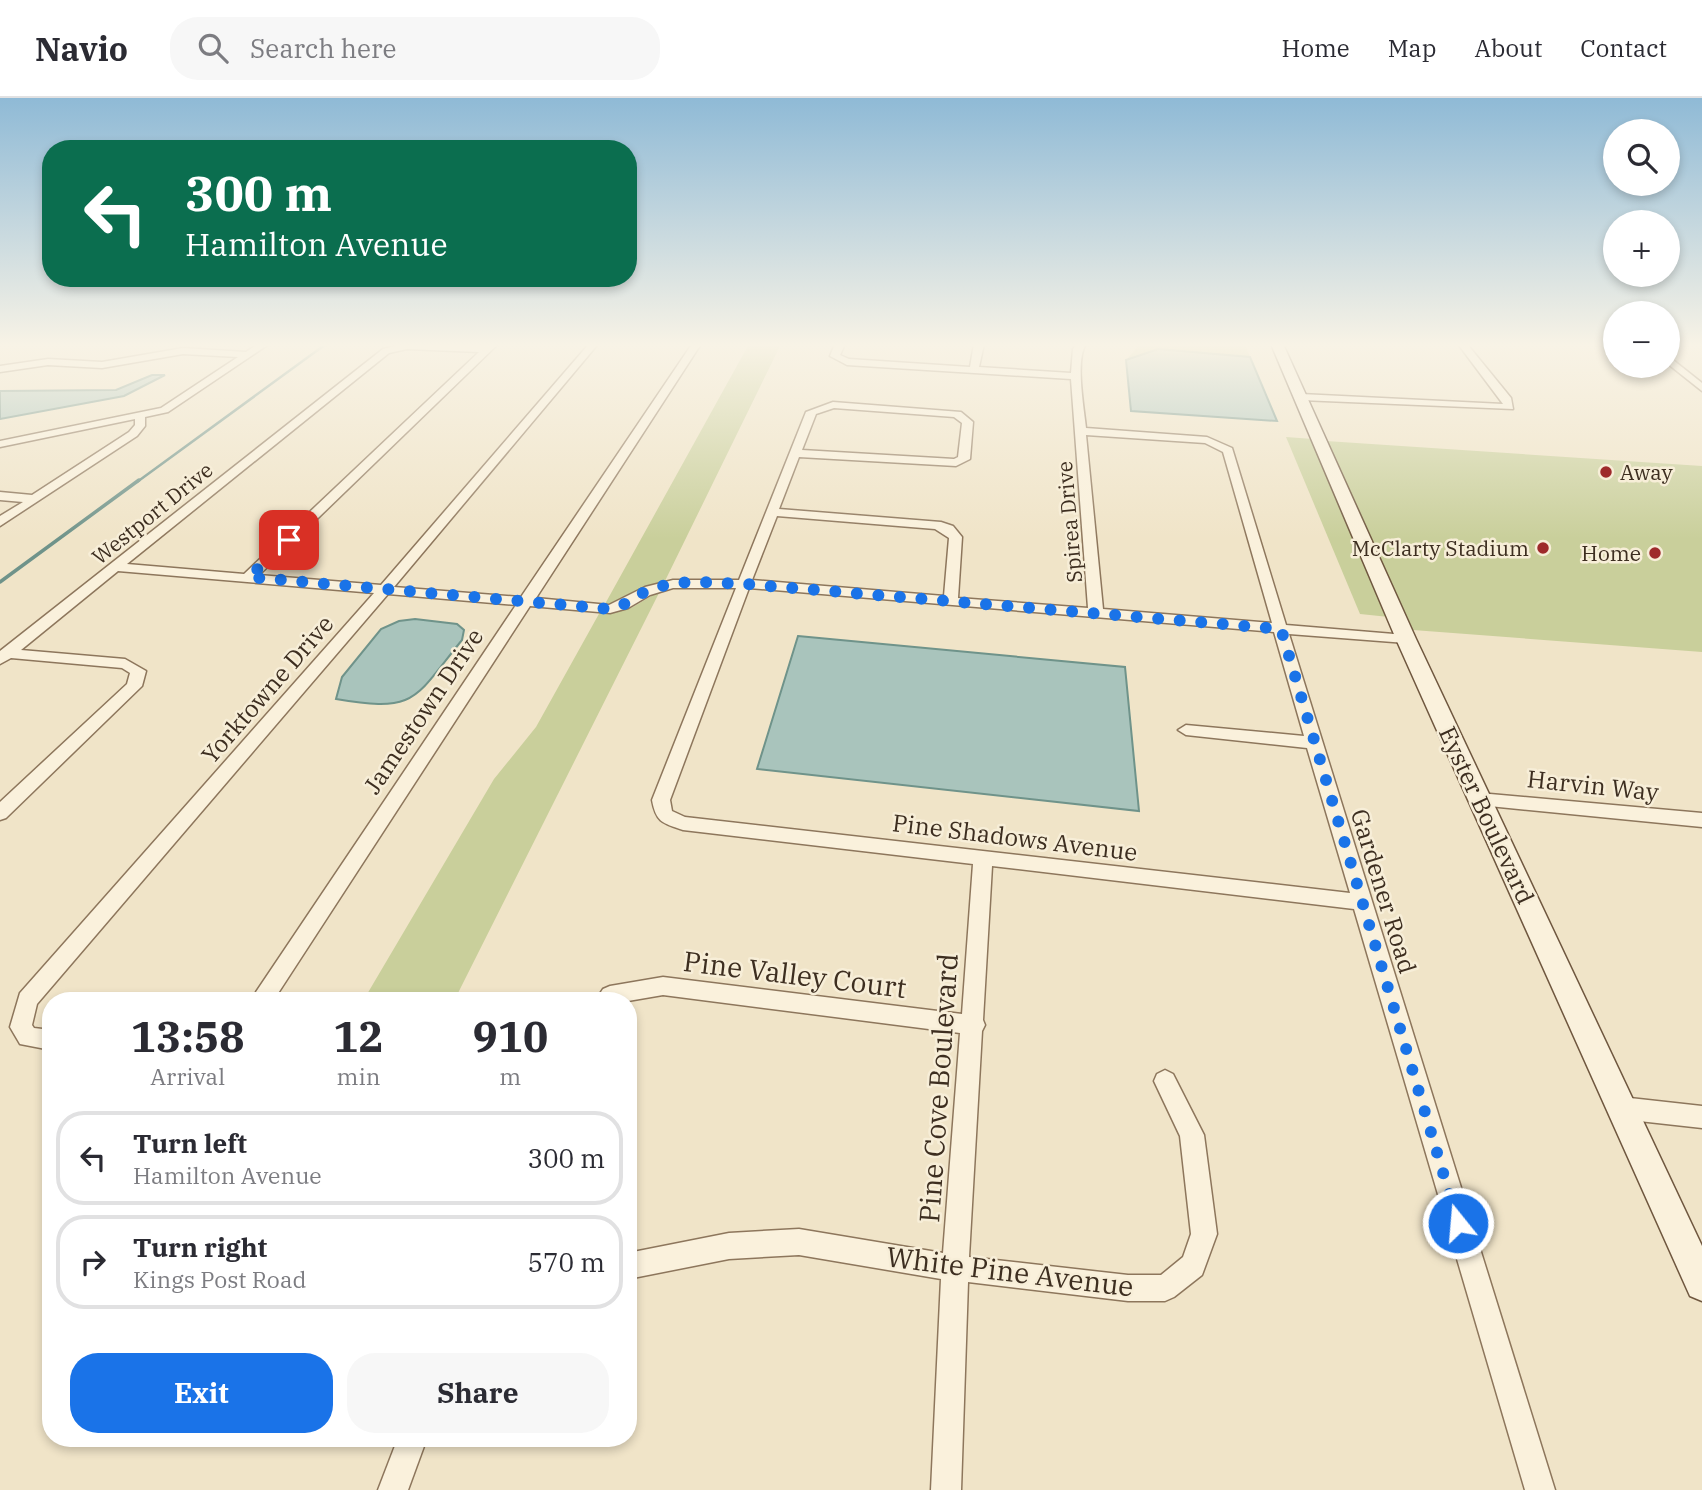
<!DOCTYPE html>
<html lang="en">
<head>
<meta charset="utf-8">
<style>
  :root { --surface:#fff; --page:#f7f7f7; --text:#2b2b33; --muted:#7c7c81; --line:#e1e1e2; --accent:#1a73e8 }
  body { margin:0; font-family:"IBM Plex Serif",serif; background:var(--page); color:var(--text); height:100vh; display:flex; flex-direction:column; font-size:26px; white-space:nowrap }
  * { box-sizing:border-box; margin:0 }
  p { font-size:23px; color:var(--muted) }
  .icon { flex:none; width:38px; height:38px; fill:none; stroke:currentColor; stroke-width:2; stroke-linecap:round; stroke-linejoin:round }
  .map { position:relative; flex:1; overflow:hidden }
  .details { position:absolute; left:42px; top:894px; width:595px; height:455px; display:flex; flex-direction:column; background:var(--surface); border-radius:28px; box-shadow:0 4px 10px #0003 }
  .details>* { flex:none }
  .hud { position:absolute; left:42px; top:42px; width:595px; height:147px; border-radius:28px; box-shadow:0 4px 10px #0003; background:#0b6e4f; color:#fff; overflow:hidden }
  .controls { position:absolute; left:1603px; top:21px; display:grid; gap:14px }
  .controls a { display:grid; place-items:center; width:77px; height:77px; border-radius:50%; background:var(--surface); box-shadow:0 4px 10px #0003; font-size:35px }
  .pin { position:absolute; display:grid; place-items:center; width:60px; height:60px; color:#fff; margin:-30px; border-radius:14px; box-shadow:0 4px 10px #0006 }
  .me { position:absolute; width:77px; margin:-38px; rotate:343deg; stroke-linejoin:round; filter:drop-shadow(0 0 5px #0008) }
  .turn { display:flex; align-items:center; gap:24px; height:147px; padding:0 28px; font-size:32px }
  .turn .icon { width:91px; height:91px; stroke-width:2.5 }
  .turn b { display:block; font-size:49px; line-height:60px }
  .eta { display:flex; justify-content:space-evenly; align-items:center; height:119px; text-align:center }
  .eta b { font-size:42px; font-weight:800; line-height:49px }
  .primary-button { display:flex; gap:14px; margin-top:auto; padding:14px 28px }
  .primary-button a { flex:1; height:80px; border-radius:28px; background:var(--accent); color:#fff; font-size:28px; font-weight:800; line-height:80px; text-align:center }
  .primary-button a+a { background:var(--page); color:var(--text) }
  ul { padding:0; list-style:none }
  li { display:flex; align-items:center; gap:21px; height:94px; margin:0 14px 10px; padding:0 14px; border:4px solid var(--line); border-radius:28px }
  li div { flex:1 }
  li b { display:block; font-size:26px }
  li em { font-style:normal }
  header { display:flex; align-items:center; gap:42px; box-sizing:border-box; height:98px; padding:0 35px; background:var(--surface); border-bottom:2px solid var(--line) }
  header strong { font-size:33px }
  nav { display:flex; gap:38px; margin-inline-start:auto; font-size:24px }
  .search { width:490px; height:63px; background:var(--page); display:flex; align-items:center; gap:18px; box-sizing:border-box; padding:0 24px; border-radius:28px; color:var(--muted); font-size:26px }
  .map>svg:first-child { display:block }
  .green { fill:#c9cf9b }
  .water { fill:#a9c4bc; stroke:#6f938a; stroke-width:2 }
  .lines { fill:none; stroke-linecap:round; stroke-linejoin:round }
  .stream-far1 { stroke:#6f938a; stroke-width:2.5 }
  .stream { stroke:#6f938a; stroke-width:3.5 }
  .street-casing { stroke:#8d765c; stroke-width:3 }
  .secondary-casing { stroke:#6f573f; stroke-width:3 }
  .street { fill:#faf1dc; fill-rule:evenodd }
  .secondary { fill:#faf1dc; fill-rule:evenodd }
  .route { stroke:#1a73e8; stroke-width:12; stroke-dasharray:0 21.6 }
  .poi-dot { fill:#9e2a2b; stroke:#f7eed8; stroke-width:2.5 }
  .labels { text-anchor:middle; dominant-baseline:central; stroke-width:5; stroke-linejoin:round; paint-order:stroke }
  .far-poi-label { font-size:21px; fill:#3d2e20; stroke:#f7eed8; text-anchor:end }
  .far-street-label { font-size:21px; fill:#3d2e20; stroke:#f7eed8 }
  .street-label { font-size:24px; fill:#3d2e20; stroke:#f7eed8 }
  .near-street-label { font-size:28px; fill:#3d2e20; stroke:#f7eed8 }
</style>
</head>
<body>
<header>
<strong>Navio</strong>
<div class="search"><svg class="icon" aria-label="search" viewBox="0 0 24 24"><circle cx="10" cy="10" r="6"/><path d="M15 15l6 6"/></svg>Search here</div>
<nav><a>Home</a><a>Map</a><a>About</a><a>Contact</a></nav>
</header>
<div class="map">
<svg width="1702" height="1392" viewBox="0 0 1702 1392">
  <rect width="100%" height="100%" fill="#f0e4c8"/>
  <g class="green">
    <path d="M 749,246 L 781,246 L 664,485 L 643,490 L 624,503 L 605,506 Z"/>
    <path d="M 1140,246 L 1245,246 L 1250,259 L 1158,251 L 1126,262 Z"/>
    <path d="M 1286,339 L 1313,341 L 1389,519 L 1360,516 Z"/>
    <path d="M 1326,343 L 1702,368 L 1702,554 L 1413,532 Z"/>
    <path d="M 660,493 L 454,903 L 363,903 L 494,681 L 536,629 L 600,514 L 631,510 Z"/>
  </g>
  <g class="water">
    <path d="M 1158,251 L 1250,259 L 1277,323 L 1131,313 L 1126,262 Z"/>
    <path d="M 152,277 L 165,277 L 124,298 L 0,321 L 0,293 L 116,292 Z"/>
    <path d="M 415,521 L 457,526 L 464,532 L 462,542 C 414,601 417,615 336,601 L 342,579 L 381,531 L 399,523 Z"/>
    <path d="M 798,538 L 1125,569 L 1139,713 L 757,671 Z"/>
  </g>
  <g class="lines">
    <path class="stream-far1" d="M 137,384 L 326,246"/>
    <path class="stream" d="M 0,484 L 139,382"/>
    <g class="street-casing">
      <g id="street">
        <path d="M 258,246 L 269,246 L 168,314 L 145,319 L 145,328 L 137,338 L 0,428 L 0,418 L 23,404 L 0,402 L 0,394 L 32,397 L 129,334 L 135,327 L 135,321 L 0,349 L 0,343 L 161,310 L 238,259 L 183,256 L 102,270 L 48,267 L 0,274 L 0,268 L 48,261 L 102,264 L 183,250 L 246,254 Z"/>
        <path d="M 402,246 L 497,247 L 259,477 L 381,487 L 589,246 L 598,246 L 394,489 L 521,499 L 692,246 L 701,246 L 536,500 L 609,507 L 645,489 L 673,482 L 739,482 L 806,314 L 833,304 L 961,314 L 973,324 L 970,361 L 956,368 L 799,359 L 779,411 L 941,424 L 953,428 L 962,439 L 958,500 L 1088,510 L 1071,281 L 847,267 L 830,258 L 835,246 L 845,246 L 840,257 L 849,261 L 970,269 L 974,246 L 984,246 L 979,269 L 1071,275 L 1073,251 L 1077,246 L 1086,246 C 1075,262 1084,310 1086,330 L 1207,339 L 1232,350 L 1286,527 L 1406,537 L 1413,541 L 1406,545 L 1289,536 L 1555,1392 L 1525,1392 L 1354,811 L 992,768 L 983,922 L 985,927 L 982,933 L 969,1159 L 1128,1177 L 1161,1177 L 1183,1159 L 1191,1136 L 1180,1038 L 1154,983 L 1157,976 L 1165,972 L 1173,976 L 1204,1037 L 1217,1136 L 1202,1177 L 1174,1199 L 1165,1203 L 1128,1203 L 968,1184 L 961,1392 L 931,1392 L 941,1181 L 799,1157 L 729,1161 L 628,1181 L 628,1155 L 729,1135 L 799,1131 L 943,1155 L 960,935 L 663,897 L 628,903 L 602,903 L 599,897 L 603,891 L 610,888 L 663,879 L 962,916 L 973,766 L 683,732 C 662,725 656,724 652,702 L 736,490 L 673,490 L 650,497 L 628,510 L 610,515 L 530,508 L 273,903 L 250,903 L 516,507 L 388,496 L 37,906 L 32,927 L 34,930 L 51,932 L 51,952 L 20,946 L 10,929 L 20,895 L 374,495 L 118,473 L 21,552 L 125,561 L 146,573 L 142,588 L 6,720 L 0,722 L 0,704 L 127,586 L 130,575 L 122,570 L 11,560 L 0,566 L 0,553 L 383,251 ZM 407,251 L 479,254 L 244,476 L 127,466 L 389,255 ZM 834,310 L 954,319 L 962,325 L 958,359 L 954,361 L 802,352 L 816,316 ZM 1086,337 L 1205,345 L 1223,354 L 1272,525 L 1103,511 ZM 777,418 L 935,431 L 949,440 L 944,498 L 752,482 ZM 749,490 L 1274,534 L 1304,638 L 1186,627 L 1178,632 L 1186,637 L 1307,650 L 1350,795 L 685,719 L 672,713 L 670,702 Z"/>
        <path d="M 1458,246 L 1467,246 L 1511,300 L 1513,311 L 1301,302 L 1296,299 L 1301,296 L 1503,306 Z"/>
        <path d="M 1668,258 L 1702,285 L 1702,293 L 1668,266 Z"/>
        <path d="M 1479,695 L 1702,715 L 1702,729 L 1479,707 L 1473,705 L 1470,701 L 1473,697 Z"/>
        <path d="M 1621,999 L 1702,1008 L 1702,1030 L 1621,1021 L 1613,1018 L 1609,1010 L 1613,1002 Z"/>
        <path d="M 398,1340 L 427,1340 L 408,1392 L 378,1392 Z"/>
      </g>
    </g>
    <g class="secondary-casing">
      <path id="secondary" d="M 1271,246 L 1283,246 L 1416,541 L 1702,1148 L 1702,1203 L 1690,1198 L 1396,541 Z"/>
    </g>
    <use href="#street" class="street"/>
    <use href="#secondary" class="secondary"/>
  </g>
  <linearGradient id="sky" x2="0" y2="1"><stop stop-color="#8fbad6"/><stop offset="0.56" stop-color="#f8f3e6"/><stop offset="1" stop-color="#f8f3e6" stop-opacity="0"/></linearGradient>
  <rect width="1702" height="441" fill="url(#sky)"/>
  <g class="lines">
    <path class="route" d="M 289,442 L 249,479 L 610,511 C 631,506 635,497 650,492 C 680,480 714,485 745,486 L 1281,531 L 1458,1125"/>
  </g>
  <g class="poi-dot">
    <circle cx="1606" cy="374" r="7"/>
    <circle cx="1543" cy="450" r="7"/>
    <circle cx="1655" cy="455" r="7"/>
  </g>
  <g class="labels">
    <g class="far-poi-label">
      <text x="1620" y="374" text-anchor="start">Away</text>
      <text x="1529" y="450">McClarty Stadium</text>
      <text x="1641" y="455">Home</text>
    </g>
    <g class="far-street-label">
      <text transform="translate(152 415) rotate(-39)">Westport Drive</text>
      <text transform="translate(1069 424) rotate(-95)">Spirea Drive</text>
    </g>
    <g class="street-label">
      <text transform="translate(267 591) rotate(-49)">Yorktowne Drive</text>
      <text transform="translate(423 613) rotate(-56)">Jamestown Drive</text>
      <text transform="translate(1593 687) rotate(6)">Harvin Way</text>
      <text transform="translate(1487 717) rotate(65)">Eyster Boulevard</text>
      <text transform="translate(1015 739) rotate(7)">Pine Shadows Avenue</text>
      <text transform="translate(1384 793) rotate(73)">Gardener Road</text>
    </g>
    <g class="near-street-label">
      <text transform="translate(795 876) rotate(7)">Pine Valley Court</text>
      <text transform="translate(938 990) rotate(-86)">Pine Cove Boulevard</text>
      <text transform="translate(1010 1173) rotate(7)">White Pine Avenue</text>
    </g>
  </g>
</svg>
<div class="controls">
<a><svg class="icon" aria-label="search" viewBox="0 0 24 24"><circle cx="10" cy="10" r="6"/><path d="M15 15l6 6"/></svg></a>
<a>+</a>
<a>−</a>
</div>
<div class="pin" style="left:289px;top:442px;background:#d93025"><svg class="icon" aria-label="arrive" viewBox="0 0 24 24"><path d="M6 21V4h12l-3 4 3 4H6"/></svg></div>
<svg class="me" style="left:1458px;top:1125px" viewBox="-20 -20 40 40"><circle r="17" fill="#1a73e8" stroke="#fff" stroke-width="3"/><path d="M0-11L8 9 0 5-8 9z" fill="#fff"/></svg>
<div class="hud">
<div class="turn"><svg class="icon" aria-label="left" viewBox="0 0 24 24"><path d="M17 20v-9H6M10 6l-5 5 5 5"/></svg><div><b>300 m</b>Hamilton Avenue</div></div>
</div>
<section class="details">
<div class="eta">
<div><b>13:58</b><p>Arrival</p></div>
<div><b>12</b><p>min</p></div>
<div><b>910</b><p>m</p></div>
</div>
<ul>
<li><svg class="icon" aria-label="left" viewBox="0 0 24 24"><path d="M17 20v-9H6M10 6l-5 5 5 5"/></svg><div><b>Turn left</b><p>Hamilton Avenue</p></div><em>300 m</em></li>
<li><svg class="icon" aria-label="right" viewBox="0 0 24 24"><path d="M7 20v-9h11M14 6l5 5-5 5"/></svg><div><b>Turn right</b><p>Kings Post Road</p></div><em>570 m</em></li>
</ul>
<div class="primary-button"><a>Exit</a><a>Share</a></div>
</section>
</div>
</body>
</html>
